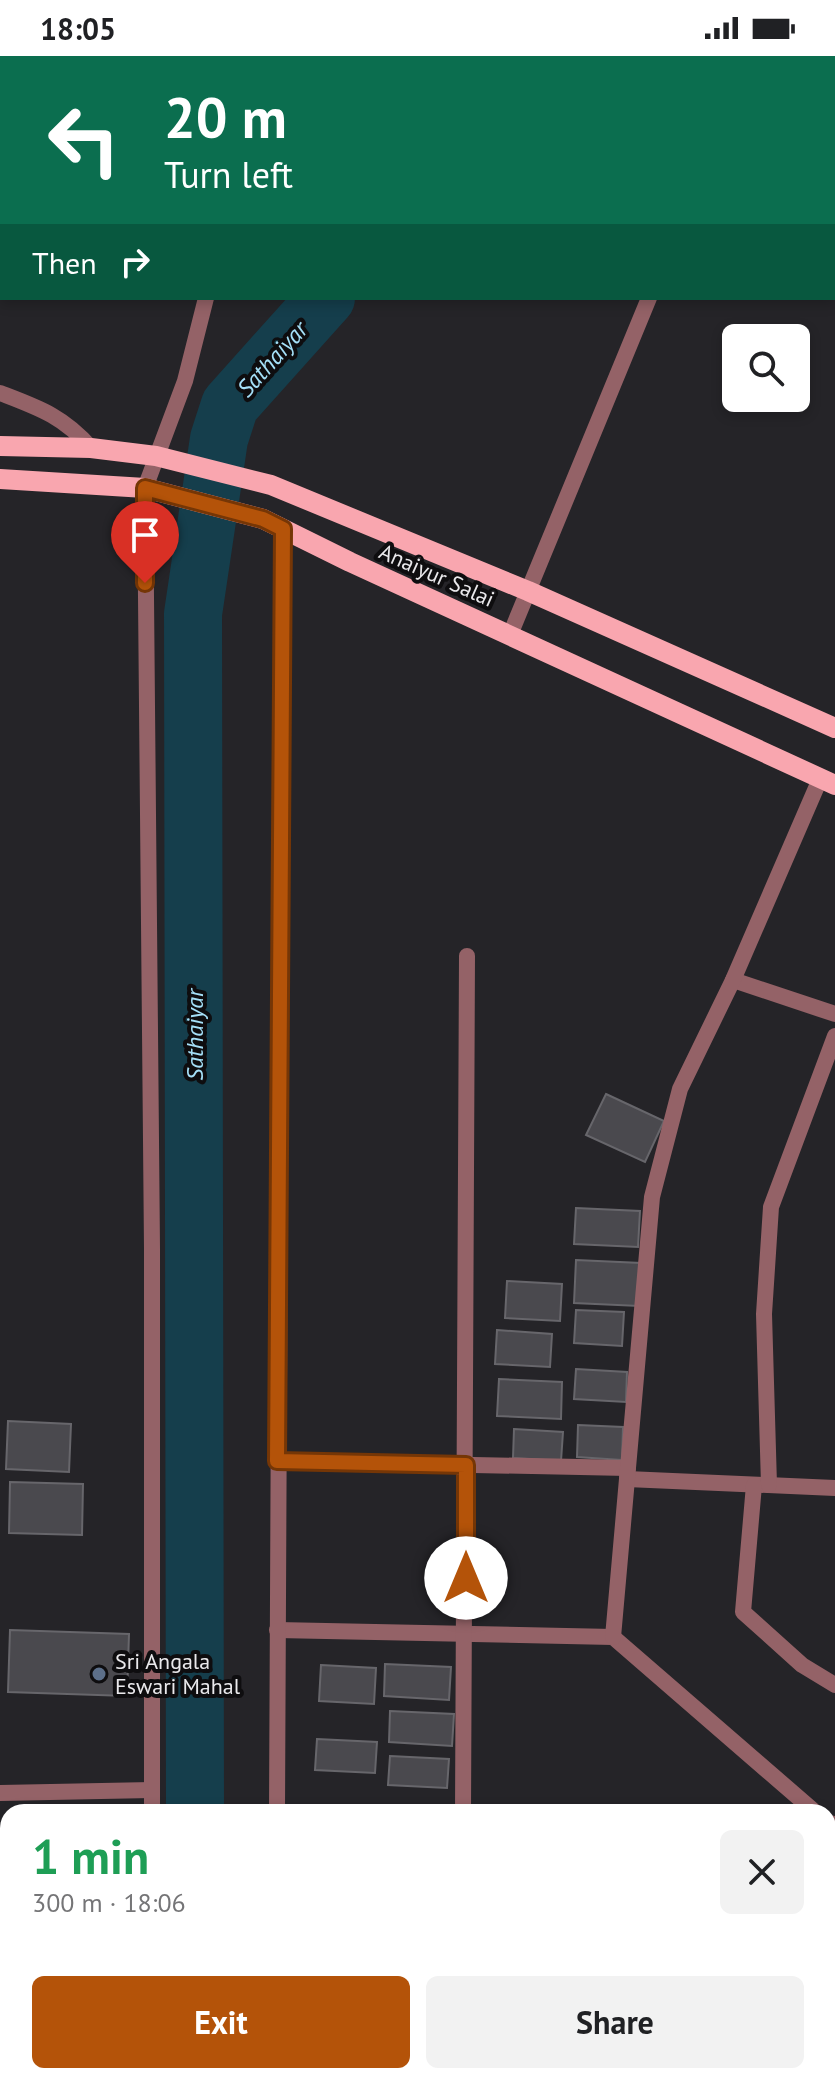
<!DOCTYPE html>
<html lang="en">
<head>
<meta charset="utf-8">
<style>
  :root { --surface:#fff; --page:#f2f2f2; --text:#202124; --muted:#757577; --accent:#b45309 }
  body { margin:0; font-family:"PT Sans",sans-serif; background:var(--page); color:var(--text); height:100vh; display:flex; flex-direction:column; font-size:30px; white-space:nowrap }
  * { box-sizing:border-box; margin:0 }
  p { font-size:26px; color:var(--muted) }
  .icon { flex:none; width:44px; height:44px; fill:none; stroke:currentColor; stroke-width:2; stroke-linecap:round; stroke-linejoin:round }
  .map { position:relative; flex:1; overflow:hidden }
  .side { position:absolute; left:0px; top:1748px; width:836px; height:280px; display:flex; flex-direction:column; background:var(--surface); border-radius:24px 24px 0 0; box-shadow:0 4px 12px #0003 }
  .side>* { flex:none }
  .top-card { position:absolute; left:0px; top:0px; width:836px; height:244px; box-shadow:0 4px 12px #0003; background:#0b6e4f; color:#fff; overflow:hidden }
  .tools { position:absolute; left:722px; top:268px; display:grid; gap:16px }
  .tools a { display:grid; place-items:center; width:88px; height:88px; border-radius:12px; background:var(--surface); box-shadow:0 4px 12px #0003; font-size:40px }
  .pin { position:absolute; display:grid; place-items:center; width:68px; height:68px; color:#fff; margin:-82px -34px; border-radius:50% 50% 50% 0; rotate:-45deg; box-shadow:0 0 8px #0007 }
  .pin .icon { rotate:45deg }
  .me { position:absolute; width:88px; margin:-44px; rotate:0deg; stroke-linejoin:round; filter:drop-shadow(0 0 6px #0008) }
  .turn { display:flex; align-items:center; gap:28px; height:168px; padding:0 32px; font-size:36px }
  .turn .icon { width:104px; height:104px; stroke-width:2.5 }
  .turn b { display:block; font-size:56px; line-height:68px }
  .then { display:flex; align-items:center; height:76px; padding:0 32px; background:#0003; gap:16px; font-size:30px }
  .round { display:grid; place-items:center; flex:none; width:84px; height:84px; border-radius:12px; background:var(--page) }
  .overview { display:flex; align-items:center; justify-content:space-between; height:136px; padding:0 32px }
  h1 { font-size:48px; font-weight:800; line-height:60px; color:#1e9e55 }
  .primary-button { display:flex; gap:16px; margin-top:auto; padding:16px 32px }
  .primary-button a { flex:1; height:92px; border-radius:12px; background:var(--accent); color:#fff; font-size:32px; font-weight:800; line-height:92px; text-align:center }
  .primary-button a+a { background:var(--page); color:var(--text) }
  .status { display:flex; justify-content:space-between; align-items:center; height:56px; padding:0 40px; background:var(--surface); direction:ltr }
  .status svg { height:22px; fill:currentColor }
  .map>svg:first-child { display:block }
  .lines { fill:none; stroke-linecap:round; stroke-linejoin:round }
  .river { stroke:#153e4c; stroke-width:58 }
  .building { fill:#4a494e; stroke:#67666b; stroke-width:2 }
  .service { stroke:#946267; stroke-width:14 }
  .minor { stroke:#946267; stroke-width:16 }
  .tertiary { stroke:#946267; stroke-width:16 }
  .primary { stroke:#f9a6af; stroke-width:20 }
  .route-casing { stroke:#753606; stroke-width:20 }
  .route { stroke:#b45309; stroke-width:14 }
  .service-dot { fill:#5c6f8a; stroke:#0e0d0f; stroke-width:3 }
  .labels { text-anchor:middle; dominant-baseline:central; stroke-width:8; stroke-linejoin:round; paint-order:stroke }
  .street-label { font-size:22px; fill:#eae9ec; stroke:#0e0d0f }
  .poi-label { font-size:22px; fill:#eae9ec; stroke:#0e0d0f; text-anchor:start }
  .water-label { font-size:24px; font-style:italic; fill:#a5e0f8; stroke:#0e0d0f }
</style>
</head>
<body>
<div class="status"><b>18:05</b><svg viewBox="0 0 49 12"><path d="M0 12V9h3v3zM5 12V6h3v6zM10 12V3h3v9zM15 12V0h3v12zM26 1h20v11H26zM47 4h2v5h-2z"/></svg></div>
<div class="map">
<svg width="835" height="2028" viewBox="0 0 835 2028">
  <rect width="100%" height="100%" fill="#252428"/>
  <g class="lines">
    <g class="river">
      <path d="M 482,0 L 482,2"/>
      <path d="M 195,1756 L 193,558 L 219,383 L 230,349 L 326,242"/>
      <path d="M 194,2028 L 194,2020"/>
    </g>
  </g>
  <g class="building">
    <path d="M 606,1038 L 664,1065 L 645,1106 L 586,1079 Z"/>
    <path d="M 576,1152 L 640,1155 L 638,1191 L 574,1188 Z"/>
    <path d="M 576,1204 L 641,1207 L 639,1250 L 574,1247 Z"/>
    <path d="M 507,1225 L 562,1228 L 560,1265 L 505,1262 Z"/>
    <path d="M 576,1254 L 624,1256 L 622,1290 L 574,1287 Z"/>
    <path d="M 497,1274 L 552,1278 L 550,1311 L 495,1308 Z"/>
    <path d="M 576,1313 L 627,1316 L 626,1346 L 574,1343 Z"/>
    <path d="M 499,1323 L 562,1326 L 561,1363 L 497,1360 Z"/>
    <path d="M 8,1365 L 71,1368 L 69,1416 L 6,1413 Z"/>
    <path d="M 578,1369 L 623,1371 L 622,1404 L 577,1401 Z"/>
    <path d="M 514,1373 L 563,1376 L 561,1405 L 513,1402 Z"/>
    <path d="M 10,1426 L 83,1428 L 82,1479 L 9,1477 Z"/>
    <path d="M 10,1574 L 129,1578 L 127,1640 L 8,1636 Z"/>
    <path d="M 385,1608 L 451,1611 L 449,1644 L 384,1640 Z"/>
    <path d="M 321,1609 L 376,1612 L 374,1648 L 319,1645 Z"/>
    <path d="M 390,1655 L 454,1658 L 452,1690 L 389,1686 Z"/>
    <path d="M 317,1683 L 377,1686 L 375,1717 L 315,1714 Z"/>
    <path d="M 390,1700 L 449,1703 L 447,1732 L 388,1729 Z"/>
    <rect x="0" y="1811" width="8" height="60"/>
  </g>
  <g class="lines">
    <path class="service" d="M 408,2 L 408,0"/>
    <g class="minor">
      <path d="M 681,0 L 689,2"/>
      <path d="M 233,2 L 233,0"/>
      <path d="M 755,2 L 756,0"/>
      <path d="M 834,39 L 835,39"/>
      <path d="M 0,144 L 2,145"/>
      <path d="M 834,203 L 835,203"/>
      <path d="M 0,337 C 39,352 63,360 91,392"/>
      <path d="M 145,432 L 185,325 L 206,242"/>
      <path d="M 510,579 L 649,242"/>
      <path d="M 733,924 L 835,958"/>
      <path d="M 277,1405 L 628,1412"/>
      <path d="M 627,1423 L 835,1432"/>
      <path d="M 754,1429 L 743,1556 L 802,1609 L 835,1629"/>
      <path d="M 769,1429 L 764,1258 L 771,1151 L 835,980"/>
      <path d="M 277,1574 L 613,1581 L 815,1756"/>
      <path d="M 613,1581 L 652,1141 L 680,1033 L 733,924 L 820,723"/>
      <path d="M 0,1737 L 152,1734"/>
      <path d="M 277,1756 L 283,473"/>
      <path d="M 463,1756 L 467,900"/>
      <path d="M 828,1767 L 835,1768"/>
      <path d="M 828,1929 L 835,1930"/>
      <path d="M 277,2028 L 277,2020"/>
      <path d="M 460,2028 L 460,2020"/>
      <path d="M 708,2028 L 712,2020"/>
    </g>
    <g class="tertiary">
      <path d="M 145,432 L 152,1193 L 152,1756"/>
      <path d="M 152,2020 L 152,2028"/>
    </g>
    <g class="primary">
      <path d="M 0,390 L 91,392 L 156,400 L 271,429 L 528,535 L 835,672"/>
      <path d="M 0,423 L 145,432 L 263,463 L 350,506 L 835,729"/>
    </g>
  </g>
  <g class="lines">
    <g class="route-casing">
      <path id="route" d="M 145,527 L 145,432 L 263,463 L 283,473 L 277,1405 L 466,1409 L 466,1522"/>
    </g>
    <use href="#route" class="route"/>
  </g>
  <circle class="service-dot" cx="99" cy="1618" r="8"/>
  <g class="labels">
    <g class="street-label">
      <text transform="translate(437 519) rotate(24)">Anaiyur Salai</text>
    </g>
    <g class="poi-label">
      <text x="115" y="1605">Sri Angala<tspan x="115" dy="25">Eswari Mahal</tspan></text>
    </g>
    <g class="water-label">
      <text transform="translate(272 303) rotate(-48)">Sathaiyar</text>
      <text transform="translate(194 979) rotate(-90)">Sathaiyar</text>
    </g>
  </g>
</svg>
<div class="tools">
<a><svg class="icon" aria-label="search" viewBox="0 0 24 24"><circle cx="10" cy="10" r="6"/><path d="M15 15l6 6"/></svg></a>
</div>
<div class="pin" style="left:145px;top:527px;background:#d93025"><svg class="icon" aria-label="arrive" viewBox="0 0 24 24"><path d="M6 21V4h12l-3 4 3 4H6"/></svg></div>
<svg class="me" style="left:466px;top:1522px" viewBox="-20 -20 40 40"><circle r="19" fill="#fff"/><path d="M0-13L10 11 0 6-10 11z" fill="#b45309"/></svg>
<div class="top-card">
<div class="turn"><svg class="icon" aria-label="left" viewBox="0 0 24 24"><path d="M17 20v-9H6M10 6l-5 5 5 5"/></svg><div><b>20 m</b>Turn left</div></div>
<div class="then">Then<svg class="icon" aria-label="right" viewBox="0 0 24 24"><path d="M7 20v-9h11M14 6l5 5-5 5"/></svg></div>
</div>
<section class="side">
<div class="overview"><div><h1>1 min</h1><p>300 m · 18:06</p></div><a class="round"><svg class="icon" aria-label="close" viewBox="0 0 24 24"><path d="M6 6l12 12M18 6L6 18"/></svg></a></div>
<div class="primary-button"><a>Exit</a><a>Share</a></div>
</section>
</div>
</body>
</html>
